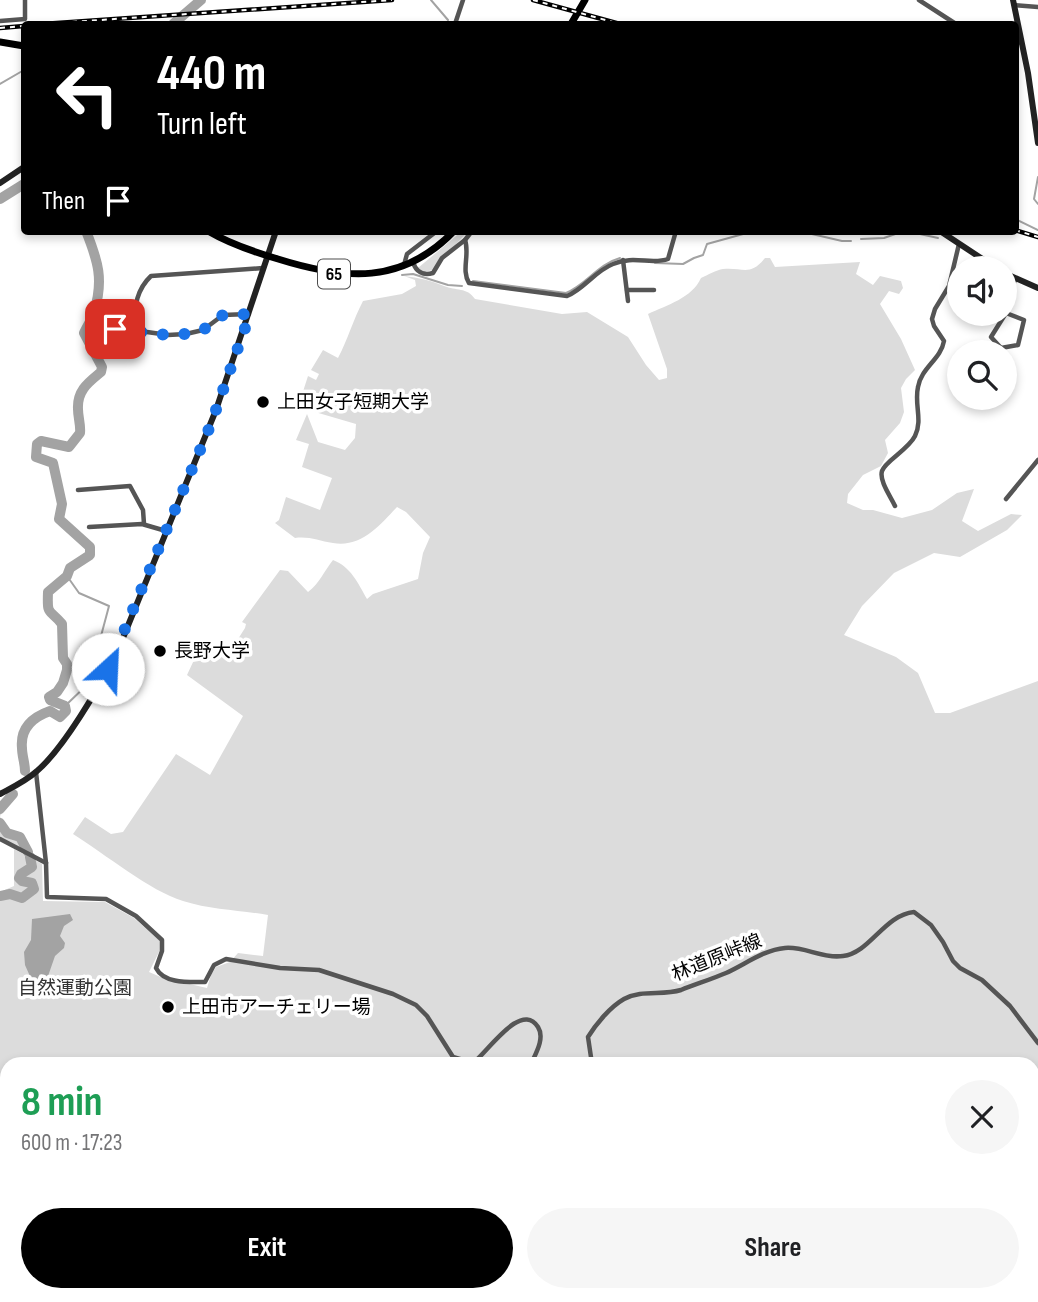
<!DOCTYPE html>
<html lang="en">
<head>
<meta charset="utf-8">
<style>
  :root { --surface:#fff; --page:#f6f6f6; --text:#202124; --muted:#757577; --accent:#000 }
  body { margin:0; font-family:"Sofia Sans Condensed","Noto Sans JP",sans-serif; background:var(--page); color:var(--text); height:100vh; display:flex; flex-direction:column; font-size:26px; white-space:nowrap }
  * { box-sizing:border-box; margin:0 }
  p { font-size:23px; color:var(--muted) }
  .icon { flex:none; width:38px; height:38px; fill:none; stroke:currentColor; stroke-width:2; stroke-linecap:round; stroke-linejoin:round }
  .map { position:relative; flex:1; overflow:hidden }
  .panel { position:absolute; left:0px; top:1057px; width:1040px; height:245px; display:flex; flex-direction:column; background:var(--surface); border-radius:21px 21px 0 0; box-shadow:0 4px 10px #0003 }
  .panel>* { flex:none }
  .guide { position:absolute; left:21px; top:21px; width:998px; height:214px; border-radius:7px; box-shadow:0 4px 10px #0003; background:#000; color:#fff; overflow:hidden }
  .fabs { position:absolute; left:947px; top:256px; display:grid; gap:14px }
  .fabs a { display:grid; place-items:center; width:70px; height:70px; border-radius:50%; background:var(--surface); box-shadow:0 4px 10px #0003; font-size:35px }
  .pin { position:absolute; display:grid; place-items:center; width:60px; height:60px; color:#fff; margin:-30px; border-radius:14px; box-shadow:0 4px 10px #0006 }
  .me { position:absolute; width:77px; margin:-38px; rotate:25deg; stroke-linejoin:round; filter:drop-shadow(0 0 5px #0008) }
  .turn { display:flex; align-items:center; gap:24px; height:147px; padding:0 21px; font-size:32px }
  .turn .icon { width:91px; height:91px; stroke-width:2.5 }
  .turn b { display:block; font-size:49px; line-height:60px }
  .then { display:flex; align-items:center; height:66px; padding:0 21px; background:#0003; gap:14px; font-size:26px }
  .round { display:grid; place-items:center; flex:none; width:74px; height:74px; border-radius:37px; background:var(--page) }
  .headline { display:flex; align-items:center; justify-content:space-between; height:119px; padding:0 21px }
  h1 { font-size:42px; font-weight:700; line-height:52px; color:#1e9e55 }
  .primary-button { display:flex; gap:14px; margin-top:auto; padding:14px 21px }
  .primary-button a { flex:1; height:80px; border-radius:42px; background:var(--accent); color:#fff; font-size:28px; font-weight:700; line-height:80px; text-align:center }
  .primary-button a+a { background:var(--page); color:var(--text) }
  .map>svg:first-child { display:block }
  .green { fill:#dcdcdc; fill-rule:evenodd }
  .water { fill:#a3a3a3 }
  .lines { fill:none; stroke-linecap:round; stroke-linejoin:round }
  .stream { stroke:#a3a3a3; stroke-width:2 }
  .river { stroke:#a3a3a3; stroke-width:10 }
  .street { stroke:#555; stroke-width:4.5 }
  .secondary { stroke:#222; stroke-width:6 }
  .primary { stroke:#000; stroke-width:7 }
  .rail-casing { stroke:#000; stroke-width:4.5 }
  .rail { stroke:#fff; stroke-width:2; stroke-dasharray:5; stroke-linecap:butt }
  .route { stroke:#1a73e8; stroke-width:12; stroke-dasharray:0 21.6 }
  .poi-dot { fill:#000; stroke:#fff; stroke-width:2.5 }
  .labels { text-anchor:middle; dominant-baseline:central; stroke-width:7; stroke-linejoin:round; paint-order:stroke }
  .shield { fill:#fff; stroke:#4c4c4c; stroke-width:2 }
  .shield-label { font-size:18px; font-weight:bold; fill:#000 }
  .poi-label { font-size:19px; fill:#000; stroke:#fff; text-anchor:start }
  .street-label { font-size:19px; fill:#000; stroke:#fff }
  .park-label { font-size:19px; fill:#333; stroke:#fff }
</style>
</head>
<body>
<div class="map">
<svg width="1038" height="1302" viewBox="0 0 1038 1302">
  <rect width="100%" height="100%" fill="#fff"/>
  <g class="green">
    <path d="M 462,231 L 468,231 L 433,270 L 424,272 L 418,268 Z"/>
    <path d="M 765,258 L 770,258 L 775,267 L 860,262 L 856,274 L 873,285 L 880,276 L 901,281 L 903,288 L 899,294 L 889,291 L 880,304 L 901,339 L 915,370 L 906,379 L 901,388 L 904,412 L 900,423 L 885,440 L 888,453 L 881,466 L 863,475 L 848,494 L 847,503 L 863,510 L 873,510 L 902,518 L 932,510 L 957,493 L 974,489 L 962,521 L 978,531 L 1011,514 L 1022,515 L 1007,530 L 960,557 L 934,553 L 894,573 L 862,606 L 844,635 L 896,657 L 918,673 L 935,713 L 950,713 L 1038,681 L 1038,1302 L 0,1302 L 0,892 L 14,886 L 14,849 L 42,864 L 43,901 L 105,902 L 134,918 L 160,941 L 160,950 L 149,972 L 163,978 L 207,988 L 211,975 L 216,967 L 230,962 L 238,953 L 263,956 L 268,915 C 240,910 211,910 183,901 C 150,891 105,854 73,834 L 85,817 L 111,834 L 123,832 L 176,754 L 210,775 L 243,716 L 187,675 L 201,645 L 221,657 L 226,658 L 245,628 L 246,624 L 242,622 L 280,570 L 288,571 L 308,592 C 320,583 324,571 333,560 C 351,567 358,583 367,599 L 373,594 L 418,579 L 423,553 L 430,537 L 406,512 L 397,507 C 380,525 361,548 333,543 C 319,541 309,536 295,538 L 275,523 L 279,520 L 286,497 L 320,510 L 332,478 L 302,467 L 309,444 L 296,440 L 307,414 L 318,442 L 345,450 L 355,438 L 356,424 L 298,407 L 308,376 L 316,380 L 319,374 L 311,370 L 323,350 L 338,358 C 348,339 353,320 363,301 L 402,294 L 416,286 L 415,280 L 404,276 C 419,278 430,280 444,286 C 456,291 467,287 475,299 L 562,314 L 587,312 L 628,337 L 646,365 L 659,380 L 667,378 L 667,369 L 648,314 C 667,305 692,298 701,278 C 708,275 716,270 723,269 C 743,267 750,277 765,258 ZM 7,1064 L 1032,1064 L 1032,1295 L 7,1295 Z"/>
    <path d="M 18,791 L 0,816 L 4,828 L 21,834 L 31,853 L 0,837 L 0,801 Z"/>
  </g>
  <path class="water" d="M 70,914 L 73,920 L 64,926 L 60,936 L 65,943 L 64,948 L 55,956 L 47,979 L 33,983 L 25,965 L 24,952 L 31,940 L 32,919 Z"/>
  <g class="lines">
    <g class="stream">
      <path d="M 431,0 L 448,20"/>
      <path d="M 0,84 L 24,70"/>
      <path d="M 1038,177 L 1034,199 L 1038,204"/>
      <path d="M 1015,219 L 1038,230"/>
      <path d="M 799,231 L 842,241 L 851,241"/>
      <path d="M 950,231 L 951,231"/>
      <path d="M 920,234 L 938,238"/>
      <path d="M 861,239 L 884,238 L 901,232 L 911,233"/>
      <path d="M 655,263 L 683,264 L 694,258 L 703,255 L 707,244 L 754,231"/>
      <path d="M 402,275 L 413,274 L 448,285 L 462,286"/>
      <path d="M 473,281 L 566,293 C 586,285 598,264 620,258"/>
      <path d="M 67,576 L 79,593 L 109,606 L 101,636 L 107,643 L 102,662"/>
      <path d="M 65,706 L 91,681 L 99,669"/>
      <path d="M 0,1126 L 7,1117"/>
      <path d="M 77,1302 L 78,1295"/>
    </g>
    <g class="river">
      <path d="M 173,24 L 201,0"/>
      <path d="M 0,199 L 24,184"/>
      <path d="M 25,771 C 25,763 22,756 22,748 C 20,728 33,717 50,711 L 60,717 L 66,711 L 65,706 L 50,700 L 49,697 L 57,692 L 63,683 L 67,670 L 67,664 L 63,658 L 62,624 C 49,608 47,617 48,592 L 67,576 L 70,568 L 90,555 L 90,547 L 59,519 L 62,504 L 53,463 L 36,457 L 37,444 L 41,441 L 69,447 L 80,433 C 81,425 78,418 78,409 C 77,390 89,382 101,372 L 102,367 L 84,333 C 87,326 92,320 94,312 C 104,280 98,261 86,231"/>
      <path d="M 0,809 L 13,794"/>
      <path d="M 0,823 L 7,833 L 20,837 L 28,852"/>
      <path d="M 0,896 L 10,894 L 22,898 L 34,889 L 32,883 L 22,881 L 19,878 L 21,874 L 32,867 L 30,857"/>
    </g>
    <g class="street">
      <path d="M 919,0 L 956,24"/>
      <path d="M 1014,5 L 1038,7"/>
      <path d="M 0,21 L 25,19 L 25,0"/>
      <path d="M 455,24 L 463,0"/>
      <path d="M 465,240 C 470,254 461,270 469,283 L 567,296 C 584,289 595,271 613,264 C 633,255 652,265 668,259 L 676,231"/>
      <path d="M 623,260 L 628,301"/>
      <path d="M 413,262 C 416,272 423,276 433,273 L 442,258 L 465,240 L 472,231"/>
      <path d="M 404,265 L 407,254 L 437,231"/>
      <path d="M 627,290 L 654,290"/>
      <path d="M 1006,313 L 1024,320 L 1018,345 L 1001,348 L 991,337 L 1006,313 L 1015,279"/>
      <path d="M 249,314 L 223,315 L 203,330 L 186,334 L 168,335 L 133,330 C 135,309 135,291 151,276 L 263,268"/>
      <path d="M 115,329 L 133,330"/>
      <path d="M 78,490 L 130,486 L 143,510 L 144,524"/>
      <path d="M 1006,499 L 1038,460"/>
      <path d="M 895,506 C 891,497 879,481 882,471 C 885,461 908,450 915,436 C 923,420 914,404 918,387 C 921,368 941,359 944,341 L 934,326 L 932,319 L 935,309 L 949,286 L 959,244"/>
      <path d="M 89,527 L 142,524 L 166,531"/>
      <path d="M 36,772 L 46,863 L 47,897 L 106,899 L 136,916 L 162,940 L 162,951 L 156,968 C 164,984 189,982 205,982 L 214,965 L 226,959 L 280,968 L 319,970 L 393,994 L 416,1005 L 427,1016 L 453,1057 L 473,1063 C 487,1053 521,1000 538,1027 C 545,1038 536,1053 531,1064"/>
      <path d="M 0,839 L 46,863"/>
      <path d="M 592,1064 L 588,1037 C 596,1024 610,1007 624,999 C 642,989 662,996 681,990 C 696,984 712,979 726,973 C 746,964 763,950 785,948 C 804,946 823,959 843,956 C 870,953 884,915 914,912 L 931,925 L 943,942 L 953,961 L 960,968 L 982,980 L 1010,1006 L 1038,1043"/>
    </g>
    <g class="secondary">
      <path d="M 1013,0 L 1028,73 L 1038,143"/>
      <path d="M 0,183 L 24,167"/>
      <path d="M 940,231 L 996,268"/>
      <path d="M 1004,273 L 1038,288"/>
      <path d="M 0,794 C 13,787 26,781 37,771 C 64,748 99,687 116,655 L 216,410 L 276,231"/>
    </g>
    <g class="primary">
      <path d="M 571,24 L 585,0"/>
      <path d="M 0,42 L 24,46"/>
      <path d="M 208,231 C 230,244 254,252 278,259 C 345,280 402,285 454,231"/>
    </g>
    <g class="rail-casing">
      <g id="rail">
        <path d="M 533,0 L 620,24"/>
        <path d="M 42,24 L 392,0"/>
        <path d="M 0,28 L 24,26"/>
        <path d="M 1015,230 L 1038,237"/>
      </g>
    </g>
    <use href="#rail" class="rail"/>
  </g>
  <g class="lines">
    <path class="route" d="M 108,669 L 211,424 L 250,314 L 223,315 L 203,330 L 186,334 L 168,335 L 115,329"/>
  </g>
  <g class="poi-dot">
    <circle cx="263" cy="402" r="7"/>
    <circle cx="160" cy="651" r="7"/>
    <circle cx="168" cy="1007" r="7"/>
  </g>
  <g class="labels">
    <rect class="shield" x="318" y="259.5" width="32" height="29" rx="5"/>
    <g class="shield-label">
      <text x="334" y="274">65</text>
    </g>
    <g class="poi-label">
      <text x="277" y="402">上田女子短期大学</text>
      <text x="174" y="651">長野大学</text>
      <text x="182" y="1007">上田市アーチェリー場</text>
    </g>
    <g class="street-label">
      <text transform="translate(717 958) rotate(-22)">林道原峠線</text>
    </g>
    <g class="park-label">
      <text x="75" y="988">自然運動公園</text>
    </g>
  </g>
</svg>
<div class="fabs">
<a><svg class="icon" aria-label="sound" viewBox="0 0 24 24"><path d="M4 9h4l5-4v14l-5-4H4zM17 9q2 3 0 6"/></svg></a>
<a><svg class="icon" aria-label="search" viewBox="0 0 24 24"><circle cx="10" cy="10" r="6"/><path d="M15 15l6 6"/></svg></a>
</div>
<div class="pin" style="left:115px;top:329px;background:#d93025"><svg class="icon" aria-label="arrive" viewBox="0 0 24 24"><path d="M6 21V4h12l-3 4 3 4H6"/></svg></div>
<svg class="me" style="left:108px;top:669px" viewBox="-20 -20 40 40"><circle r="19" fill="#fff"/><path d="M0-13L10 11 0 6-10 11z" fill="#1a73e8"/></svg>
<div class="guide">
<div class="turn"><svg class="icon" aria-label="left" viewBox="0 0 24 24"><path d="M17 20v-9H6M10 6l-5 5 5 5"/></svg><div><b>440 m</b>Turn left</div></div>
<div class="then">Then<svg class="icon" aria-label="arrive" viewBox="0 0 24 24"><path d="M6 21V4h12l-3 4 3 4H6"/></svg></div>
</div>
<section class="panel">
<div class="headline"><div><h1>8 min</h1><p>600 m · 17:23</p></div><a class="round"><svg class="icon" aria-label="close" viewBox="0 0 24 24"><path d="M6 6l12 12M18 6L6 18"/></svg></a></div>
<div class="primary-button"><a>Exit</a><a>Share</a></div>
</section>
</div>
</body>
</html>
